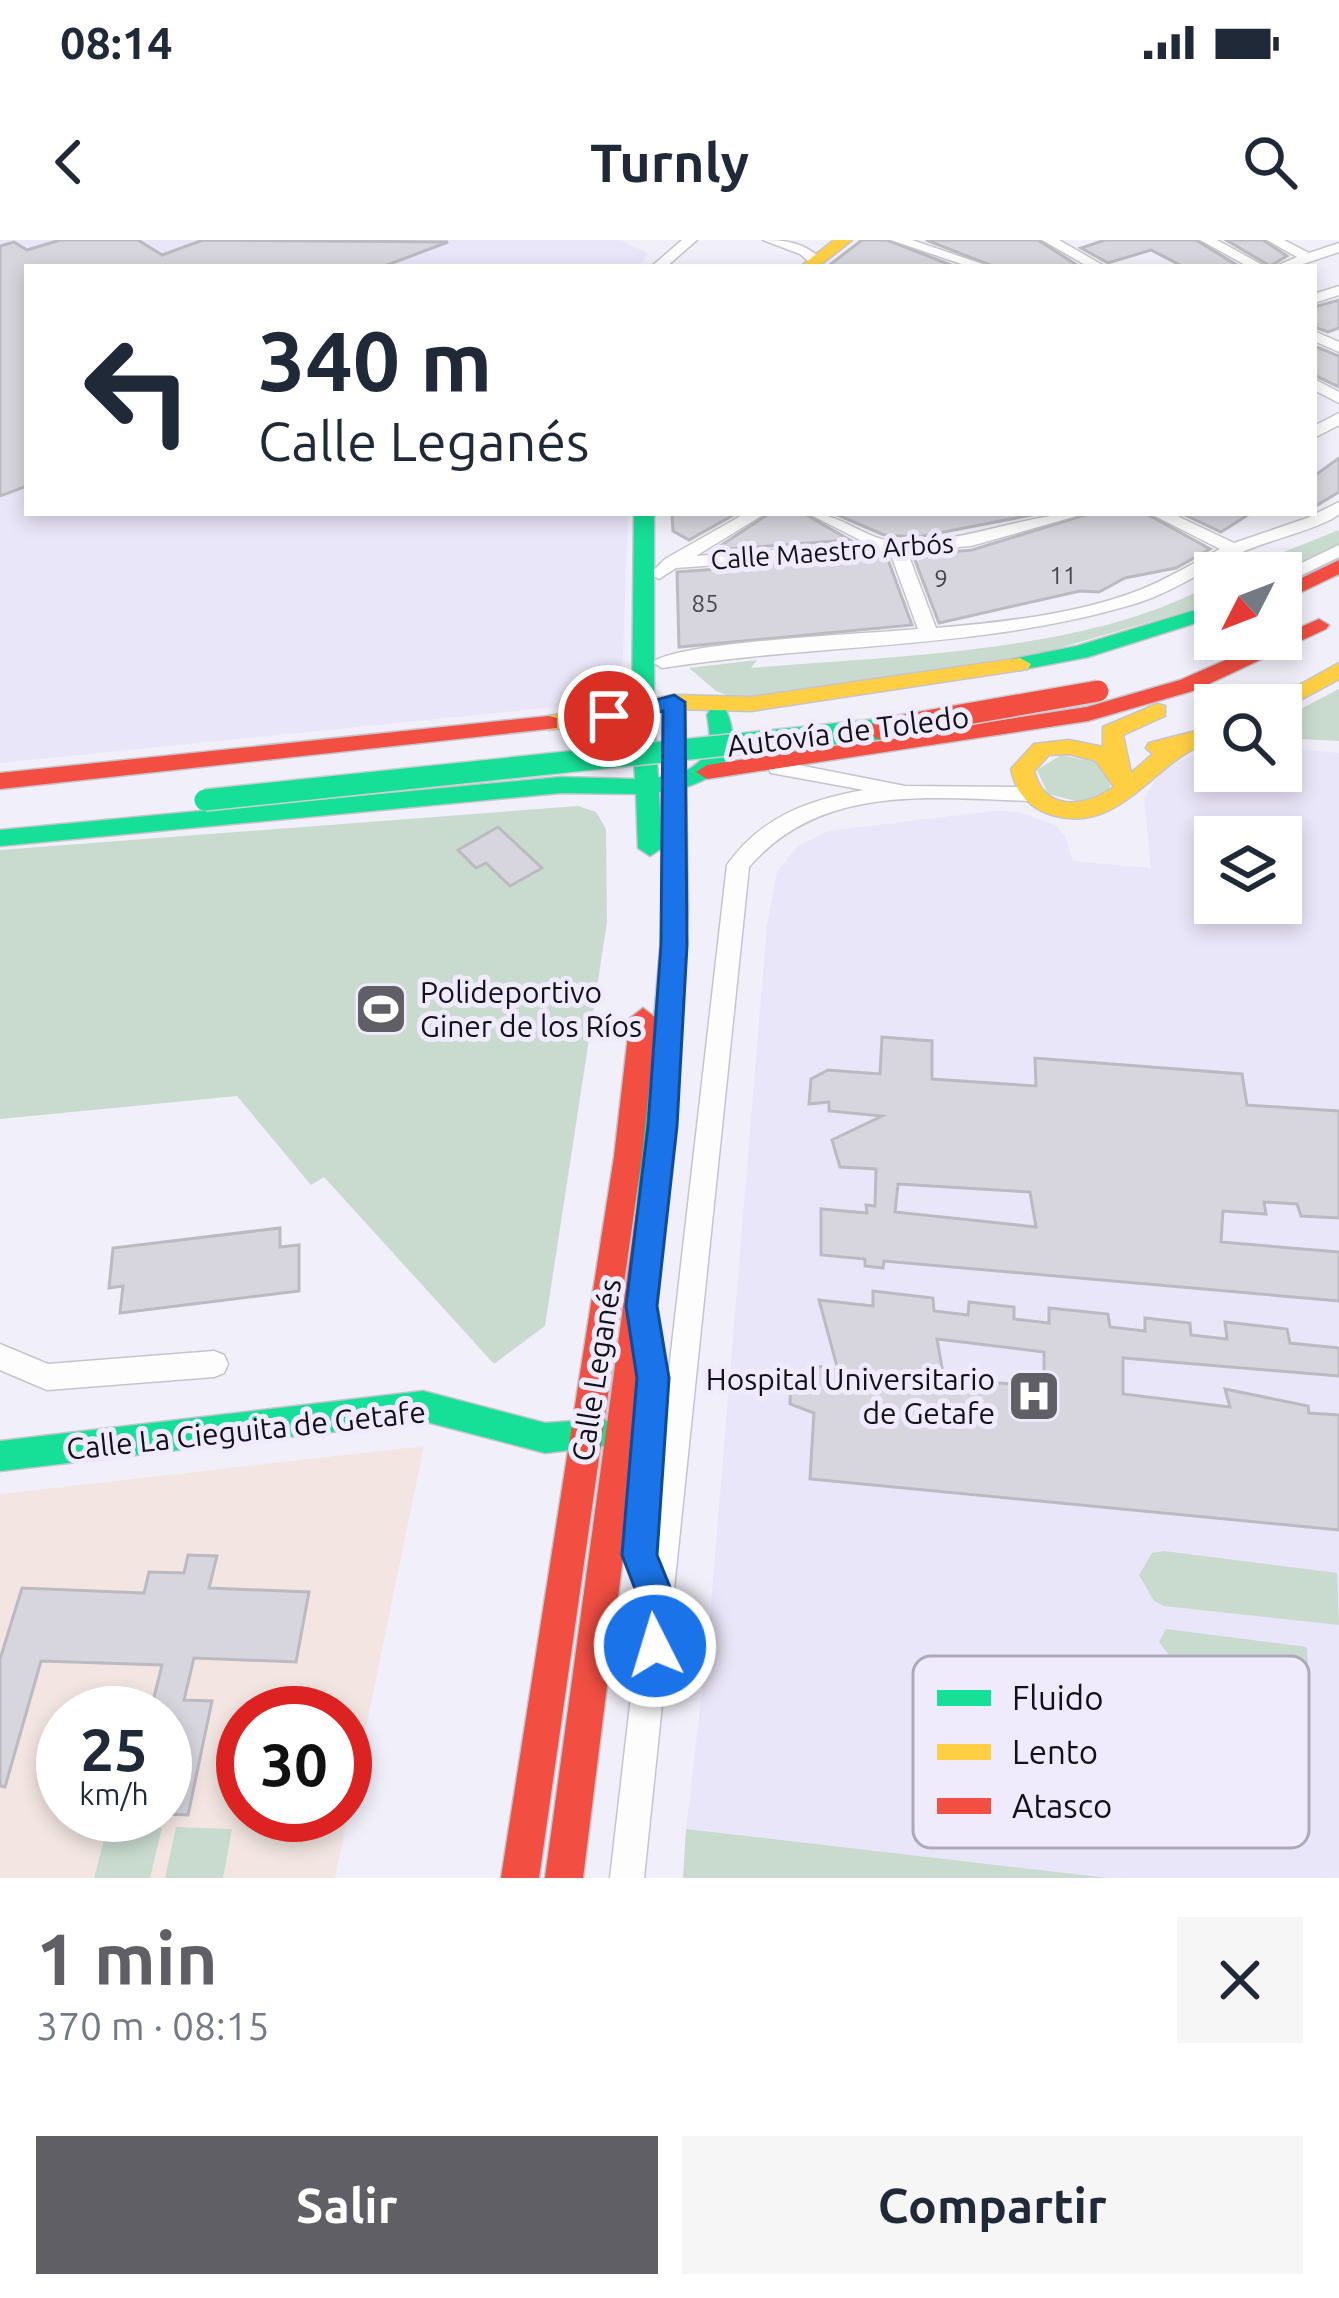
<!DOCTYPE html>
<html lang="es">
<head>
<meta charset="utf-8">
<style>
  :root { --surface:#fff; --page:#f6f6f7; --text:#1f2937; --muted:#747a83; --accent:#605f66 }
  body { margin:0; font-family:Ubuntu,sans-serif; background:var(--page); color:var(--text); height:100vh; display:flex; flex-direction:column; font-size:45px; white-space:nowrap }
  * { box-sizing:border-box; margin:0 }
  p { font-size:39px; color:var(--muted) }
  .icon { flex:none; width:66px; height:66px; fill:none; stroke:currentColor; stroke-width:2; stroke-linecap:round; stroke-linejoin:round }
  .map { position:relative; height:1638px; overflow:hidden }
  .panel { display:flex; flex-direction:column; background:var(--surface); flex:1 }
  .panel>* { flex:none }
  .hud { position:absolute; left:24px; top:24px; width:1293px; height:252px; border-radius:0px; box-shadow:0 6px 18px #0003; background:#fff; color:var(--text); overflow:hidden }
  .needle { width:78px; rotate:228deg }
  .fabs { position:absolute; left:1194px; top:312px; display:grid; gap:24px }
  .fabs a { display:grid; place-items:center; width:108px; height:108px; border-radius:0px; background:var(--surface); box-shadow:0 6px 18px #0003; font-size:60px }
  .speed { position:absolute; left:36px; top:1446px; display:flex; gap:24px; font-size:60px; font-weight:700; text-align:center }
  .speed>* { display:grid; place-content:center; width:156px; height:156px; border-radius:50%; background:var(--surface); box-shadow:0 6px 18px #0003; line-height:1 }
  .speed small { font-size:30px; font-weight:400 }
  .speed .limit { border:18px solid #d22; background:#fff; color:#111 }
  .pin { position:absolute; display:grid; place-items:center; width:102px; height:102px; color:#fff; margin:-51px; border:6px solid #fff; border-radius:50%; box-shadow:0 3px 12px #0007 }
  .me { position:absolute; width:132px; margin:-66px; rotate:355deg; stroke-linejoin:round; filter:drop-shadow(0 0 9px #0008) }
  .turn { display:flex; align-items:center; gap:42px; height:252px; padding:0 36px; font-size:54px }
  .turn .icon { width:156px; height:156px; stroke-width:2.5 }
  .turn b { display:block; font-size:84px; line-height:102px }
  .round { display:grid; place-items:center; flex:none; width:126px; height:126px; border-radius:0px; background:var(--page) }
  .headline { display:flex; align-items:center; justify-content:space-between; height:204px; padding:0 36px }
  h1 { font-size:72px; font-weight:700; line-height:90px; color:var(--accent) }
  .cta { display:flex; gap:24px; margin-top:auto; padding:24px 36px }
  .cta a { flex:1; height:138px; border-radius:0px; background:var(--accent); color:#fff; font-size:48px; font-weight:700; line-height:138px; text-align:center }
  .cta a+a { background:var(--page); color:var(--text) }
  .status { display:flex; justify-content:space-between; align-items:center; height:84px; padding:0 60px; background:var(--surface); direction:ltr }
  .status svg { height:33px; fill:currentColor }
  header { display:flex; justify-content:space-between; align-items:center; height:156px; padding:0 36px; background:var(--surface); font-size:54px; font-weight:700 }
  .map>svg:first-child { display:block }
  .built { fill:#eae6f9; fill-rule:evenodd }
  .education { fill:#f3e6e2; fill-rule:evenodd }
  .green { fill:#c9dbcf }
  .building { fill:#d7d5dd; stroke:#bcbac1; stroke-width:3; fill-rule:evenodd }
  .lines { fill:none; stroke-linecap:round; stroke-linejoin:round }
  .street-casing { stroke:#c6c4cb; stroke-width:3 }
  .fast-casing { stroke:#c6c4cb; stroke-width:3 }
  .slow-casing { stroke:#c6c4cb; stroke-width:3 }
  .jam-casing { stroke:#c6c4cb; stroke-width:3 }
  .street { fill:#fdfdfe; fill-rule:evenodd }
  .fast { fill:#16e098; fill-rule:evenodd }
  .slow { fill:#ffcf43; fill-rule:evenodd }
  .jam { fill:#f24e42; fill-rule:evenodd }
  .fast-bridge-casing { stroke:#cfced3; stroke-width:24; stroke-linecap:butt }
  .jam-bridge-casing { stroke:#cfced3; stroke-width:24; stroke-linecap:butt }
  .fast-bridge { stroke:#16e098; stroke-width:21 }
  .jam-bridge { stroke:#f24e42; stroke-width:21 }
  .route { fill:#1a73e8; stroke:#114b97; stroke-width:3 }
  .labels { text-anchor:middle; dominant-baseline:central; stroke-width:10; stroke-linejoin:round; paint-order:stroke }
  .number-label { font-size:24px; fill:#45444a }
  .far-street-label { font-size:27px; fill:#121117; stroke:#efebfd }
  .street-label { font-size:30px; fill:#121117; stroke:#efebfd }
  .poi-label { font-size:30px; fill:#121117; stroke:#efebfd; text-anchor:start }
  .key { fill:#efebfd; stroke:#adaab8; stroke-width:3 }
  .key-label { font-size:33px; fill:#121117 }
</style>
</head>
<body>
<div class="status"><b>08:14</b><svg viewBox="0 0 49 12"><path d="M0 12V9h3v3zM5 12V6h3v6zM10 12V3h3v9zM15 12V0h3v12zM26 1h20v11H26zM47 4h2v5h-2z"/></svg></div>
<header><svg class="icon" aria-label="back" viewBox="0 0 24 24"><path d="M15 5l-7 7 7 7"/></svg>Turnly<svg class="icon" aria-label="search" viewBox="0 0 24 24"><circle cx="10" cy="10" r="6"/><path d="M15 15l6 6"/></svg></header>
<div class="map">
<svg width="1339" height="1638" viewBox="0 0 1339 1638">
  <rect width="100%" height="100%" fill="#f1eff9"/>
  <g class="built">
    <path d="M 0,0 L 620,0 L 648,13 L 639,27 L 27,27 L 27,273 L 628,273 L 622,441 L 599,459 L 575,465 L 0,523 Z"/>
    <path d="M 1281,507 L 1339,513 L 1339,1638 L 1108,1638 L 686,1589 L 708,1400 L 767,685 L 777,632 L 798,606 L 828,591 L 993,571 L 1018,572 L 1055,585 L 1065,596 L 1073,621 L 1151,628 L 1144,558 L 1158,536 L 1179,521 L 1215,508 L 1215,531 L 1281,531 ZM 1215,597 L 1281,597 L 1281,663 L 1215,663 Z"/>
  </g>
  <path class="education" d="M 424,1206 L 335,1638 L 0,1638 L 0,1254 ZM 63,1473 L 165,1473 L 165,1575 L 63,1575 ZM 243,1473 L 345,1473 L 345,1575 L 243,1575 Z"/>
  <g class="green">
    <path d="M 1339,290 L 1339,306 L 1281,333 L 1231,333 Z"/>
    <path d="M 1215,342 L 1215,363 L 1042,413 L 738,459 L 716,451 L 689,428 L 757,420 L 751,428 C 891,416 1093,413 1215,342 Z"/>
    <path d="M 1339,449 L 1339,501 L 1281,498 L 1281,479 Z"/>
    <path d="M 1061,515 L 1095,522 L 1111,543 L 1109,550 L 1084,563 L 1048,554 L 1037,530 Z"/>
    <path d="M 578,566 L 596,572 L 606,589 L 607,682 L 545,1086 L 494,1124 L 324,937 L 311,945 L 237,856 L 0,879 L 0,610 Z"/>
    <path d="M 1164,1311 L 1337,1333 L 1339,1385 L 1164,1366 L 1154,1361 L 1139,1335 L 1152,1313 Z"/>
    <path d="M 1166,1389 L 1307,1407 L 1308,1428 L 1170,1416 L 1159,1402 Z"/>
    <path d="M 108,1585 L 162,1588 L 150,1638 L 94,1638 Z"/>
    <path d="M 176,1587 L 232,1589 L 223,1638 L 165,1638 Z"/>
    <path d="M 686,1589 L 1108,1638 L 683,1638 Z"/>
  </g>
  <g class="building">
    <path d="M 60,0 L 138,0 L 162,15 L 203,0 L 448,2 L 382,27 L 27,27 L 27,246 L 0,256 L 0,6 L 14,2 L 27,10 Z"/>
    <path d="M 862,0 L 887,0 L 956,27 L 827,27 Z"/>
    <path d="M 926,0 L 1038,0 L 1080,27 L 995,27 Z"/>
    <path d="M 1105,0 L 1196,0 L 1240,27 L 1184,27 L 1151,10 L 1108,23 L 1081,8 Z"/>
    <path d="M 1226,0 L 1263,0 L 1287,16 L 1270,26 Z"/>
    <path d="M 1339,60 L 1339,88 L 1328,92 L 1314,87 L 1314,67 Z"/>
    <path d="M 1314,106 L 1339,116 L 1339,147 L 1314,135 Z"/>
    <path d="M 1339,218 L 1339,252 L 1314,267 L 1314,236 Z"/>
    <path d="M 672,273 L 737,273 L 689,300 L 673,291 Z"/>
    <path d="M 770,273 L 803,273 L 850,300 L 714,310 Z"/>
    <path d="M 833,273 L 1042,273 L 918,297 L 884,295 Z"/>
    <path d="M 1091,273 L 1145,273 L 1210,309 L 1176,328 L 1125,338 L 1099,352 L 1080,351 L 939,383 L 913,315 L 972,310 Z"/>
    <path d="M 1181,273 L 1251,273 L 1221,292 Z"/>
    <path d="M 887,317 L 912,385 L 679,407 L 677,332 Z"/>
    <path d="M 498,587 L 542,628 L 510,646 L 486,623 L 476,628 L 458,610 Z"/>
    <path d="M 882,797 L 932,801 L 932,839 L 1036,846 L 1035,818 L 1242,834 L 1247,865 L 1339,871 L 1339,978 L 1301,976 L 1297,964 L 1264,962 L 1266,974 L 1223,971 L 1221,1002 L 1339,1012 L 1339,1061 L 884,1021 L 883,1028 L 865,1026 L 865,1019 L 821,1015 L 821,969 L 867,973 L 866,965 L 875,966 L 876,929 L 840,927 L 832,900 L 882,876 L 829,871 L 829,862 L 809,864 L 811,839 L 828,830 L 880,834 ZM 898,944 L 1030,952 L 1036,987 L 895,972 Z"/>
    <path d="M 280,988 L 280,1007 L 299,1005 L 299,1051 L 120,1073 L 123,1046 L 109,1048 L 113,1008 Z"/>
    <path d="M 873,1051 L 933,1058 L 934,1071 L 968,1075 L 969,1062 L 1014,1067 L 1014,1079 L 1049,1083 L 1049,1068 L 1108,1074 L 1110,1087 L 1145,1091 L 1145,1078 L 1190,1083 L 1191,1095 L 1227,1099 L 1225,1082 L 1287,1089 L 1290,1103 L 1339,1108 L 1339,1136 L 1123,1118 L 1123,1154 L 1230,1167 L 1225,1149 L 1308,1166 L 1309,1173 L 1339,1175 L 1339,1290 L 810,1239 L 814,1173 L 790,1164 L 791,1134 L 815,1133 L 816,1126 L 838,1130 L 819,1060 L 873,1066 ZM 937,1099 L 1044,1112 L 1044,1146 L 944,1139 Z"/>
    <path d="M 188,1315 L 217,1316 L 209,1348 L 309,1352 L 296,1422 L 194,1418 L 184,1460 L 212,1461 L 188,1575 L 165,1574 L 165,1473 L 150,1473 L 162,1425 L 41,1421 L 5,1547 L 0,1546 L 0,1419 L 22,1348 L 144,1353 L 149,1332 L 184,1333 Z"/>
  </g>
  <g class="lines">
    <g class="street-casing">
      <g id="street">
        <path d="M 682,0 L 697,0 L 666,27 L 651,27 Z"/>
        <path d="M 763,0 C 787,0 806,3 823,21 L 811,24 L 800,14 Z"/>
        <path d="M 891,0 L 912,0 L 991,27 L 970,27 Z"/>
        <path d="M 1042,0 L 1059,0 L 1106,27 L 1089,27 Z"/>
        <path d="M 1200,0 L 1217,0 L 1266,27 L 1249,27 Z"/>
        <path d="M 1267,0 L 1284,0 L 1309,13 L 1339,3 L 1339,12 L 1294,27 L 1274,27 L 1297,17 Z"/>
        <path d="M 1339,46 L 1339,55 L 1314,63 L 1314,54 Z"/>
        <path d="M 1314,91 L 1339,102 L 1339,112 L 1314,101 Z"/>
        <path d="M 1314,139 L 1339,152 L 1339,163 L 1314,150 Z"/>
        <path d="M 1339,173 L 1339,185 L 1314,198 L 1314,186 Z"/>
        <path d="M 1339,262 L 1339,274 L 1332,279 C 1302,294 1268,300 1238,314 C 1202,331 1170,354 1131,365 C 978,410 819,403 662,428 L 653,422 C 682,401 870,394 918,389 L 890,312 L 676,328 L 659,339 L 650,334 L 665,319 L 746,273 L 766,273 L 696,316 L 866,303 L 807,273 C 842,273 863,299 894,301 C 960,306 1022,273 1087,273 L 971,306 L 907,311 L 936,388 C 1002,382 1074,375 1137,351 C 1166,340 1192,324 1220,309 L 1149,273 L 1171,273 L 1234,303 L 1307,278 Z"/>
        <path d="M 1339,305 L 1339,317 L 1281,345 L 1281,333 Z"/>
        <path d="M 778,521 L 905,546 L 1032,547 L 1042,554 L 1032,561 C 931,558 821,543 749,627 L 644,1638 L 610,1638 L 642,1361 L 624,1315 L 628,1236 L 633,1226 L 643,1222 L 653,1226 L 657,1234 L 727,625 C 761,577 808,560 864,550 L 771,533 L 768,528 Z"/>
        <path d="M 0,1104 L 48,1124 L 214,1111 L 224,1115 L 228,1124 L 224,1133 L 214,1137 L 47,1150 L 0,1130 Z"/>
      </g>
    </g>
    <g class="fast-casing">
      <g id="fast">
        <path d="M 634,273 L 654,273 L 654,466 L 645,472 L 654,479 L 658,537 L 663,537 L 666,457 L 682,457 L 685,462 L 686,531 C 712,516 712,503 707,475 L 710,470 L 726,470 C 743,509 725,535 686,547 L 688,669 L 666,972 L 661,981 L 651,984 L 641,981 L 636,972 L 664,669 L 663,552 L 659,552 L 662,608 L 650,616 L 638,608 L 636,554 L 561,553 L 0,606 L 0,590 L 561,537 L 635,539 L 632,479 L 641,472 L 632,466 Z"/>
        <path d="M 1215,364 L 1215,377 L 1088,417 L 1020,430 L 1009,424 L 1012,419 L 1077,406 Z"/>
        <path d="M 423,1151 L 545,1183 L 602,1179 L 613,1183 L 618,1194 L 613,1205 L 545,1213 L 423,1181 L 0,1231 L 0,1201 Z"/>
      </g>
    </g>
    <g class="slow-casing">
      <g id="slow">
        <path d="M 834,0 L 852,0 L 818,27 L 800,27 Z"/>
        <path d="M 1020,418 L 1031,424 L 1028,429 L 751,471 L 674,469 L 549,490 L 538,483 L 549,476 L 674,455 L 751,457 Z"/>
        <path d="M 1339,423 L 1339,439 L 1282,470 L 1281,465 L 1263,465 Z"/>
        <path d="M 1157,464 L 1165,466 L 1165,476 L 1123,495 L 1131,533 L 1153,514 L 1146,508 L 1149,503 L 1215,486 L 1215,500 C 1155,516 1123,596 1052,575 C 1029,568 1016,553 1011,529 L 1034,504 L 1069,500 L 1103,507 L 1103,487 ZM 1069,514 L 1096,521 L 1114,547 C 1085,567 1045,573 1034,531 L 1049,515 Z"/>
      </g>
    </g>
    <g class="jam-casing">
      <g id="jam">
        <path d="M 1339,320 L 1339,334 L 1281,362 L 1281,348 Z"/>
        <path d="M 1319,379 L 1329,385 L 1326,389 L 1196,450 L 1088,481 L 707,539 L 696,532 L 707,525 L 1087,467 L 1180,440 Z"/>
        <path d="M 549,476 L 557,478 L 557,488 L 0,549 L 0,533 Z"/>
        <path d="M 643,768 L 656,778 L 642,917 L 539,1638 L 501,1638 L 614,917 L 630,778 Z"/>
        <path d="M 651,960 L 661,963 L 666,972 L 583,1638 L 545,1638 L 636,972 L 641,963 Z"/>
      </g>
    </g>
    <use href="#street" class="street"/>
    <use href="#fast" class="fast"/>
    <use href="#slow" class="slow"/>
    <use href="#jam" class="jam"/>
    <g class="fast-bridge-casing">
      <path id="fast-bridge" d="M 205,560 L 881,489"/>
    </g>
    <g class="jam-bridge-casing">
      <path id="jam-bridge" d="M 881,489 L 1098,451"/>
    </g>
    <use href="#fast-bridge" class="fast-bridge"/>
    <use href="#jam-bridge" class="jam-bridge"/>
  </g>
  <path class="route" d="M 674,455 L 685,462 L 687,705 L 677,886 L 657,1066 L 669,1138 L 657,1315 L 678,1367 L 668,1418 L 655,1423 L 642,1418 L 637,1406 L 642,1367 L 622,1315 L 637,1138 L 626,1066 L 648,886 L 661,705 L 663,471 L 609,483 L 598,476 Z"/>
  <defs>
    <g id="stadium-square" transform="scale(2.7)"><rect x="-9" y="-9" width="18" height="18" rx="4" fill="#605f66" stroke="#efebfd"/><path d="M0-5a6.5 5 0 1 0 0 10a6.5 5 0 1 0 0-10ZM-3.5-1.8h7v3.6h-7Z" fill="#fff"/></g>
    <g id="hospital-square" transform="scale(2.7)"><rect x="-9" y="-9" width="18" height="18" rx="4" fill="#605f66" stroke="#efebfd"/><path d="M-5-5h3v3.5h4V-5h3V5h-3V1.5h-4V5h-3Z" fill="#fff"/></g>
  </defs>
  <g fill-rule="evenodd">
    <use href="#stadium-square" x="381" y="769"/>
    <use href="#hospital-square" x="1034" y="1156"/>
  </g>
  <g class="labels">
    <g class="number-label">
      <text x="1063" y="335">11</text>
      <text x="941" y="338">9</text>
      <text x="705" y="363">85</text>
    </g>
    <g class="far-street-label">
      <text transform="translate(832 311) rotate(-4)">Calle Maestro Arbós</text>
    </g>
    <g class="street-label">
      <text transform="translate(848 491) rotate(-7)">Autovía de Toledo</text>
      <text transform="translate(596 1130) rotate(-81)">Calle Leganés</text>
      <text transform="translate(246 1190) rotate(-6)">Calle La Cieguita de Getafe</text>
    </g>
    <g class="poi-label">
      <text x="420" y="752">Polideportivo<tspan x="420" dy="34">Giner de los Ríos</tspan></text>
      <text x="995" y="1139" text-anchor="end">Hospital Universitario<tspan x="995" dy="34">de Getafe</tspan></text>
    </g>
  </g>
  <rect x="913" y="1416" width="396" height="192" rx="18" class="key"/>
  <rect x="937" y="1450" width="54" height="16" fill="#16e098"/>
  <rect x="937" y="1504" width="54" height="16" fill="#ffcf43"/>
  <rect x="937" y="1558" width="54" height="16" fill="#f24e42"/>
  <g class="key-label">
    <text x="1012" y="1470">Fluido</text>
    <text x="1012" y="1524">Lento</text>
    <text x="1012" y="1578">Atasco</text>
  </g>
</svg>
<div class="fabs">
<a><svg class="needle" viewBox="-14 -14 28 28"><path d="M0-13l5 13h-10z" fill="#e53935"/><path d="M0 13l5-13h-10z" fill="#747a83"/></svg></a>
<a><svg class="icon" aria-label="search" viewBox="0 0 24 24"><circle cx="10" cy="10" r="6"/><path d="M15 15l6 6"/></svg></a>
<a><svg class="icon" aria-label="layers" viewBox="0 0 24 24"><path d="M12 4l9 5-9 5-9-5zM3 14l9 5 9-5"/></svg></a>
</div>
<div class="speed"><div>25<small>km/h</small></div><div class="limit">30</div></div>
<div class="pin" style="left:609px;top:476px;background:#d93025"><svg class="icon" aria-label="arrive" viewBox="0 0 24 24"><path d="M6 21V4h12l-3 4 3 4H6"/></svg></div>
<svg class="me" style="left:655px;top:1406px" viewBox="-20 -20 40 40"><circle r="17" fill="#1a73e8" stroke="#fff" stroke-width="3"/><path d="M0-11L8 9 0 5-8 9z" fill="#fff"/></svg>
<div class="hud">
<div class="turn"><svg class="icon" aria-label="left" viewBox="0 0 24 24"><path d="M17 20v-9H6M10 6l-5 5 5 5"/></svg><div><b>340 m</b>Calle Leganés</div></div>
</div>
</div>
<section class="panel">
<div class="headline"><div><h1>1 min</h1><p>370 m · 08:15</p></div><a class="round"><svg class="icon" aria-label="close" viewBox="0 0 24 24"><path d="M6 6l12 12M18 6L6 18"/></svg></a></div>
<div class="cta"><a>Salir</a><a>Compartir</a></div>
</section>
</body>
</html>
